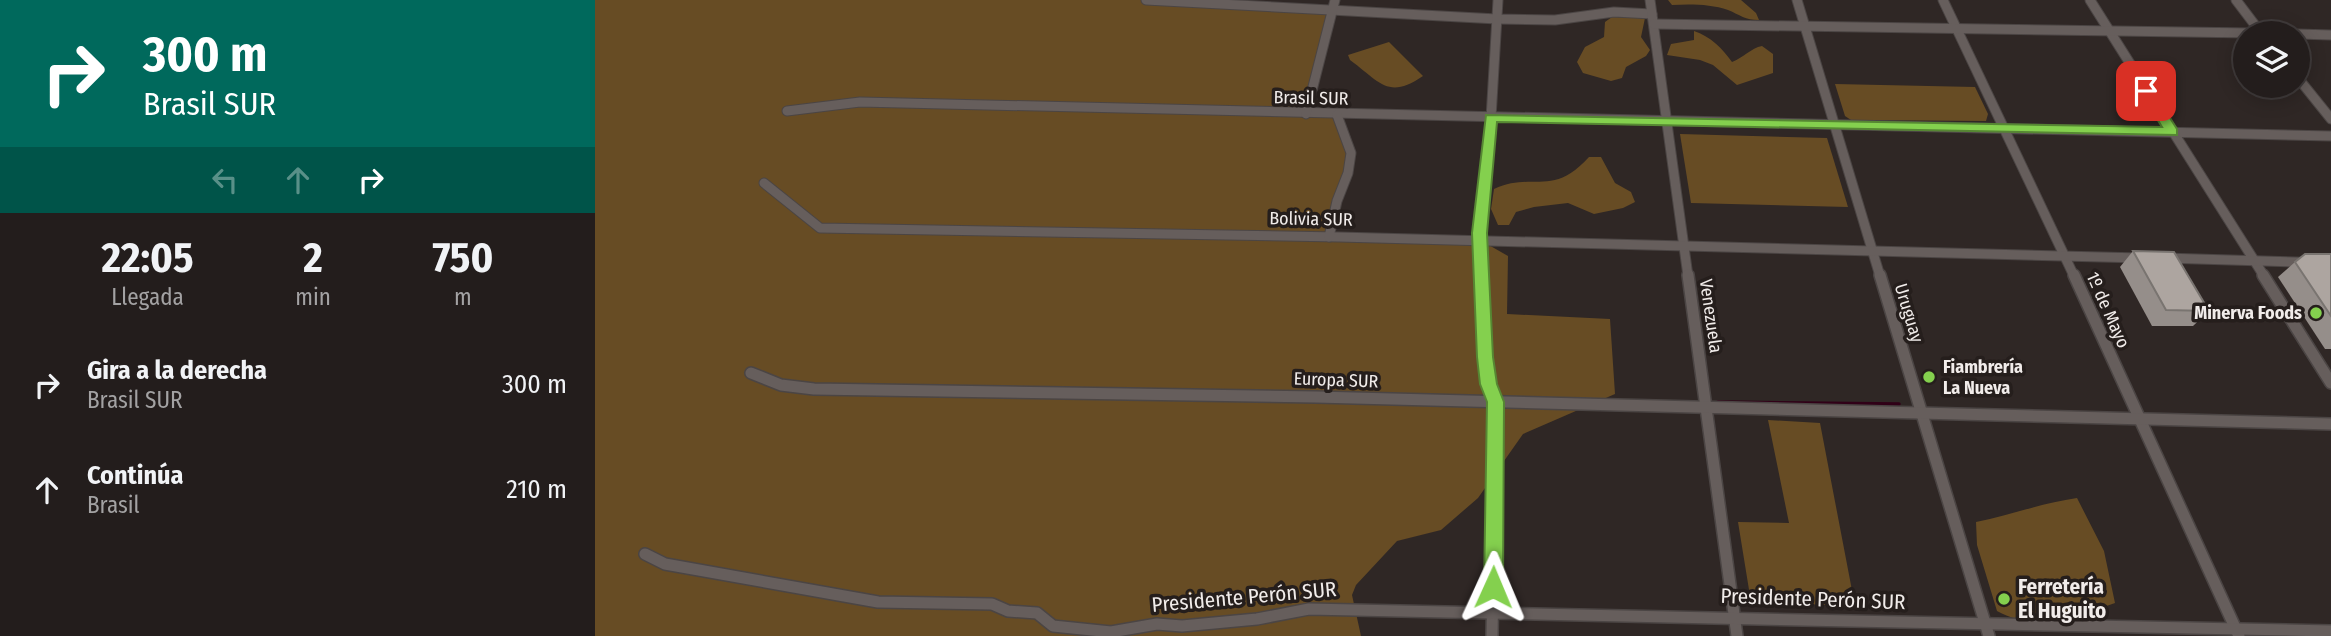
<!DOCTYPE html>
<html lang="es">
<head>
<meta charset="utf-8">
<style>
  :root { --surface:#231d1c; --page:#2b2625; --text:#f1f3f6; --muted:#a3a2a3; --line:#403b3b }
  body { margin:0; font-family:"Fira Sans Condensed",sans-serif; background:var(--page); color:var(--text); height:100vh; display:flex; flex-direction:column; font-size:26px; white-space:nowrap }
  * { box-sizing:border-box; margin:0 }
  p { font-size:23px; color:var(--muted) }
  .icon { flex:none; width:38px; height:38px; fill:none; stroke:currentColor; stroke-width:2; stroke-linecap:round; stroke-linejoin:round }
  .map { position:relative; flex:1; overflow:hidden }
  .panel { display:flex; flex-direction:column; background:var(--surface); width:595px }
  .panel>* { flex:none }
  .hud { background:#00695c; color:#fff; overflow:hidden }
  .controls { position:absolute; left:1638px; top:21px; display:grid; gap:14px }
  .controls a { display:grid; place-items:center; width:77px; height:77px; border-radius:50%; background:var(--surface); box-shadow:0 4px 18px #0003,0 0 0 2px var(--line); font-size:35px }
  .pin { position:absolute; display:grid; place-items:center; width:60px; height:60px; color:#fff; margin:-30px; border-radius:14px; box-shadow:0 4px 10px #0006 }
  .me { position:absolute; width:77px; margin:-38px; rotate:1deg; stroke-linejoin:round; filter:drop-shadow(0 0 5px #0008) }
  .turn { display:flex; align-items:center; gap:24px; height:147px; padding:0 28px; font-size:32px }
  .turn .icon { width:91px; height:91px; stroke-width:2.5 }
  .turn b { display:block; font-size:49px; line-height:60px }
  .lanes { display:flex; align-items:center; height:66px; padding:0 28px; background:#0003; justify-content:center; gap:35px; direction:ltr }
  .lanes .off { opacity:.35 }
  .eta { display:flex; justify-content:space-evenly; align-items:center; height:119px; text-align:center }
  .eta b { font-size:42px; font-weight:700; line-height:49px }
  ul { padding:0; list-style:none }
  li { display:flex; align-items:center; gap:21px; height:105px; padding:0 28px }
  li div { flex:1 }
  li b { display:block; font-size:26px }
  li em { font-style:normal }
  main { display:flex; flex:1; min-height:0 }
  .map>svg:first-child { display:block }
  .green { fill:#674c24 }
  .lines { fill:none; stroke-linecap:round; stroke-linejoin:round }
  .stream { stroke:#300017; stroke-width:3.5 }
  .street-far1-casing { stroke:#4b4544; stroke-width:11 }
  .street-casing { stroke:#4b4544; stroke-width:14 }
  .street-far1 { stroke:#665e5c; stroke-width:9 }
  .street { stroke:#665e5c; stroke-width:11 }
  .wall { fill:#958e8a }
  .building { fill:#ada5a0; stroke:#797470; stroke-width:2 }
  .route { fill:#84d04e; stroke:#568733; stroke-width:2 }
  .poi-dot { fill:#84d04e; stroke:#251e1c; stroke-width:2.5 }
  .labels { text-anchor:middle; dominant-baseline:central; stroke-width:7; stroke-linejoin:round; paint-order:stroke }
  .street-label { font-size:18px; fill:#f1ecea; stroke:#251e1c }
  .poi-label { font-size:18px; font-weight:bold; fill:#f1ecea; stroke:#251e1c; text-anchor:end }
  .near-poi-label { font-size:21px; font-weight:bold; fill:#f1ecea; stroke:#251e1c; text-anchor:start }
  .near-street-label { font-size:21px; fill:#f1ecea; stroke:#251e1c }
</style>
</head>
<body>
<main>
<section class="panel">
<div class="hud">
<div class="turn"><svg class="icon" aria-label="right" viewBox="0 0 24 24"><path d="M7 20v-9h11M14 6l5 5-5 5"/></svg><div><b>300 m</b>Brasil SUR</div></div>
<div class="lanes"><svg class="icon off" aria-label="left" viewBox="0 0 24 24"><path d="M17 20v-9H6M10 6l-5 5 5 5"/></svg><svg class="icon off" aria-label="ahead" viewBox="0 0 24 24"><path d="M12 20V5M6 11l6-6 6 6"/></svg><svg class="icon" aria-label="right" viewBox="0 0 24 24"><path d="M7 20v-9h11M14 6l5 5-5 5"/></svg></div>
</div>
<div class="eta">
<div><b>22:05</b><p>Llegada</p></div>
<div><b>2</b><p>min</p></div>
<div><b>750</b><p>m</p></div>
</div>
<ul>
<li><svg class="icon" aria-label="right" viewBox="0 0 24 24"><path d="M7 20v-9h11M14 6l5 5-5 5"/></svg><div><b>Gira a la derecha</b><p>Brasil SUR</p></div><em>300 m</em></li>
<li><svg class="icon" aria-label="ahead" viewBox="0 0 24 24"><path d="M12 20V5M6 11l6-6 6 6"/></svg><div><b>Continúa</b><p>Brasil</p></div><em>210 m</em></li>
</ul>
</section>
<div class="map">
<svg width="1736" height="636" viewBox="0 0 1736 636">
  <rect width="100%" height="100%" fill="#2f2725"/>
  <g class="green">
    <path d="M 0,0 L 551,0 L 737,10 L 711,114 L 742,115 L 756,153 L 735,235 L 885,240 L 913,256 L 912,314 L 1015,319 L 1020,394 L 928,434 L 883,498 L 846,530 L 802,541 L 761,585 L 757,595 L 766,636 L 0,636 Z"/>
    <path d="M 1073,0 L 1146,0 L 1161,13 L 1164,20 C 1150,20 1145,15 1133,10 C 1116,4 1095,4 1077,5 Z"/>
    <path d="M 1017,17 L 1050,18 L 1046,37 L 1055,50 L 1051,56 L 1031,67 L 1027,78 L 1016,81 L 988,73 L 982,62 L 990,47 L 1009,37 L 1010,22 Z"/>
    <path d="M 1099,31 C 1115,36 1128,49 1137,62 C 1148,58 1156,48 1167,46 L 1178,54 L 1178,73 L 1142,85 L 1118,65 L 1105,60 L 1072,55 L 1076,44 L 1099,40 Z"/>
    <path d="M 794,42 L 828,76 C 793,100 785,82 755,60 L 753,55 Z"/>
    <path d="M 1240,84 L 1380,87 L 1393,114 L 1391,121 L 1256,120 L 1250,116 Z"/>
    <path d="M 1085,134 L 1232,138 L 1253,207 L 1096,203 Z"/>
    <path d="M 994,157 L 1006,157 L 1020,183 L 1036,192 L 1040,202 L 1028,208 L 999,214 L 973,203 L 939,207 L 921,212 L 914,225 L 903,225 L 896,209 L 899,189 C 938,171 957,198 994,157 Z"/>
    <path d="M 1173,420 L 1225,423 L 1260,606 L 1156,602 L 1143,522 L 1194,523 Z"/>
    <path d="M 1482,498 L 1509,551 L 1520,603 C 1483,616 1438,632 1402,611 L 1382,545 L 1381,522 C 1415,515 1447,503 1482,498 Z"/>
  </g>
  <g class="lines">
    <path class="stream" d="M 1123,402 L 1304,404"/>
    <g class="street-far1-casing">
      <g id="street-far1">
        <path d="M 551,0 L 902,19 L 960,20 L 1019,12 L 1057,14"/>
        <path d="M 1055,0 L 1093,276"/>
        <path d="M 1202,0 L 1285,276"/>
        <path d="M 1348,0 L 1479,276"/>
        <path d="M 1495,0 L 1669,276"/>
        <path d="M 1641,0 L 1666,33"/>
        <path d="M 1059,24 L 1656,33"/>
        <path d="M 1703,34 L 1736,35"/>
        <path d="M 1703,78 L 1736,119"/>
        <path d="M 192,111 L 265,102 L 1736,136"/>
        <path d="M 711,114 L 740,0"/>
        <path d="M 169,183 L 225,228 L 744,237 L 1546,258"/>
        <path d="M 734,237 L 742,201 L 753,173 L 756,153 L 742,115"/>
        <path d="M 1569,258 L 1736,263"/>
        <path d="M 886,276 L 884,233 L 896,118 L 903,0"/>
      </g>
    </g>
    <g class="street-casing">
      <g id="street">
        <path d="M 886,275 C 888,317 885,362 901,402 L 897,636"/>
        <path d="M 1093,275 L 1142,636"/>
        <path d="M 1285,275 L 1394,636"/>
        <path d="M 1479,275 L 1644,636"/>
        <path d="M 1668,275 L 1736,383"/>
        <path d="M 156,373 L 186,385 L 219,389 L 721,397 L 1736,424"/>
        <path d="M 50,554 L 70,564 L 283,602 L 397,604 L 413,611 L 442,613 L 458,626 L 516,632 L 562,624 L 587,626 L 662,619 L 714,609 C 1055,615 1395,626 1736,631"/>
      </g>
    </g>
    <use href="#street-far1" class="street-far1"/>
    <use href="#street" class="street"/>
  </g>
  <g class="wall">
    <path d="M 1538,251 L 1614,311 L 1598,326 L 1557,326 L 1525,267 Z"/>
    <path d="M 1736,254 L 1736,349 L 1730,349 L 1683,277 L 1700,262 Z"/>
  </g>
  <g class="building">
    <path d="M 1538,251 L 1579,252 L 1614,311 L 1571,310 Z"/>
    <path d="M 1710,254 L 1736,254 L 1736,316 L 1700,262 Z"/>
  </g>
  <path class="route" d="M 1551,87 L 1556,88 L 1582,129 L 1582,135 L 902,122 L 892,233 L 898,357 L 902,384 L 909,402 L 908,587 L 905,594 L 898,597 L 892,594 L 889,587 L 892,402 L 885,384 L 882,357 L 877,233 L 891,115 L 1567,127 L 1545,91 Z"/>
  <g class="poi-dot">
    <circle cx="1721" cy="313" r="7"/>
    <circle cx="1334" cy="377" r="7"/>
    <circle cx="1409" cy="599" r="7"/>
  </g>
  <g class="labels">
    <g class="street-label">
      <text transform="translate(716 98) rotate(1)">Brasil SUR</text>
      <text transform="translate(716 219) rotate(1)">Bolivia SUR</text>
      <text transform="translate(1513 310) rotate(66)">1º de Mayo</text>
      <text transform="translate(1314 313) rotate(73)">Uruguay</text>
      <text transform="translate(1116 316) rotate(82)">Venezuela</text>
      <text transform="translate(741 380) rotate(2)">Europa SUR</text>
    </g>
    <g class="poi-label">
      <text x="1707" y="313">Minerva Foods</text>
      <text x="1348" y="367" text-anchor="start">Fiambrería<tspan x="1348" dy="21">La Nueva</tspan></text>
    </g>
    <g class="near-poi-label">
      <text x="1423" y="587">Ferretería<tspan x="1423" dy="24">El Huguito</tspan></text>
    </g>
    <g class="near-street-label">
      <text transform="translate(649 597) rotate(-5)">Presidente Perón SUR</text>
      <text transform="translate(1218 599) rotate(2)">Presidente Perón SUR</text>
    </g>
  </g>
</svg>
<div class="controls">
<a><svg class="icon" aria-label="layers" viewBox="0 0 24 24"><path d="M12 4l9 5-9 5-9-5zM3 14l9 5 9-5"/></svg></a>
</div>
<div class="pin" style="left:1551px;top:91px;background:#d93025"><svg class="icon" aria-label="arrive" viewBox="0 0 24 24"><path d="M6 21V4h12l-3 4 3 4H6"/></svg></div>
<svg class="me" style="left:898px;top:587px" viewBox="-20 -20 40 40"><path d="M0-17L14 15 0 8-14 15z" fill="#84d04e" stroke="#fff" stroke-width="4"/></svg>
</div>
</main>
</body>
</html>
